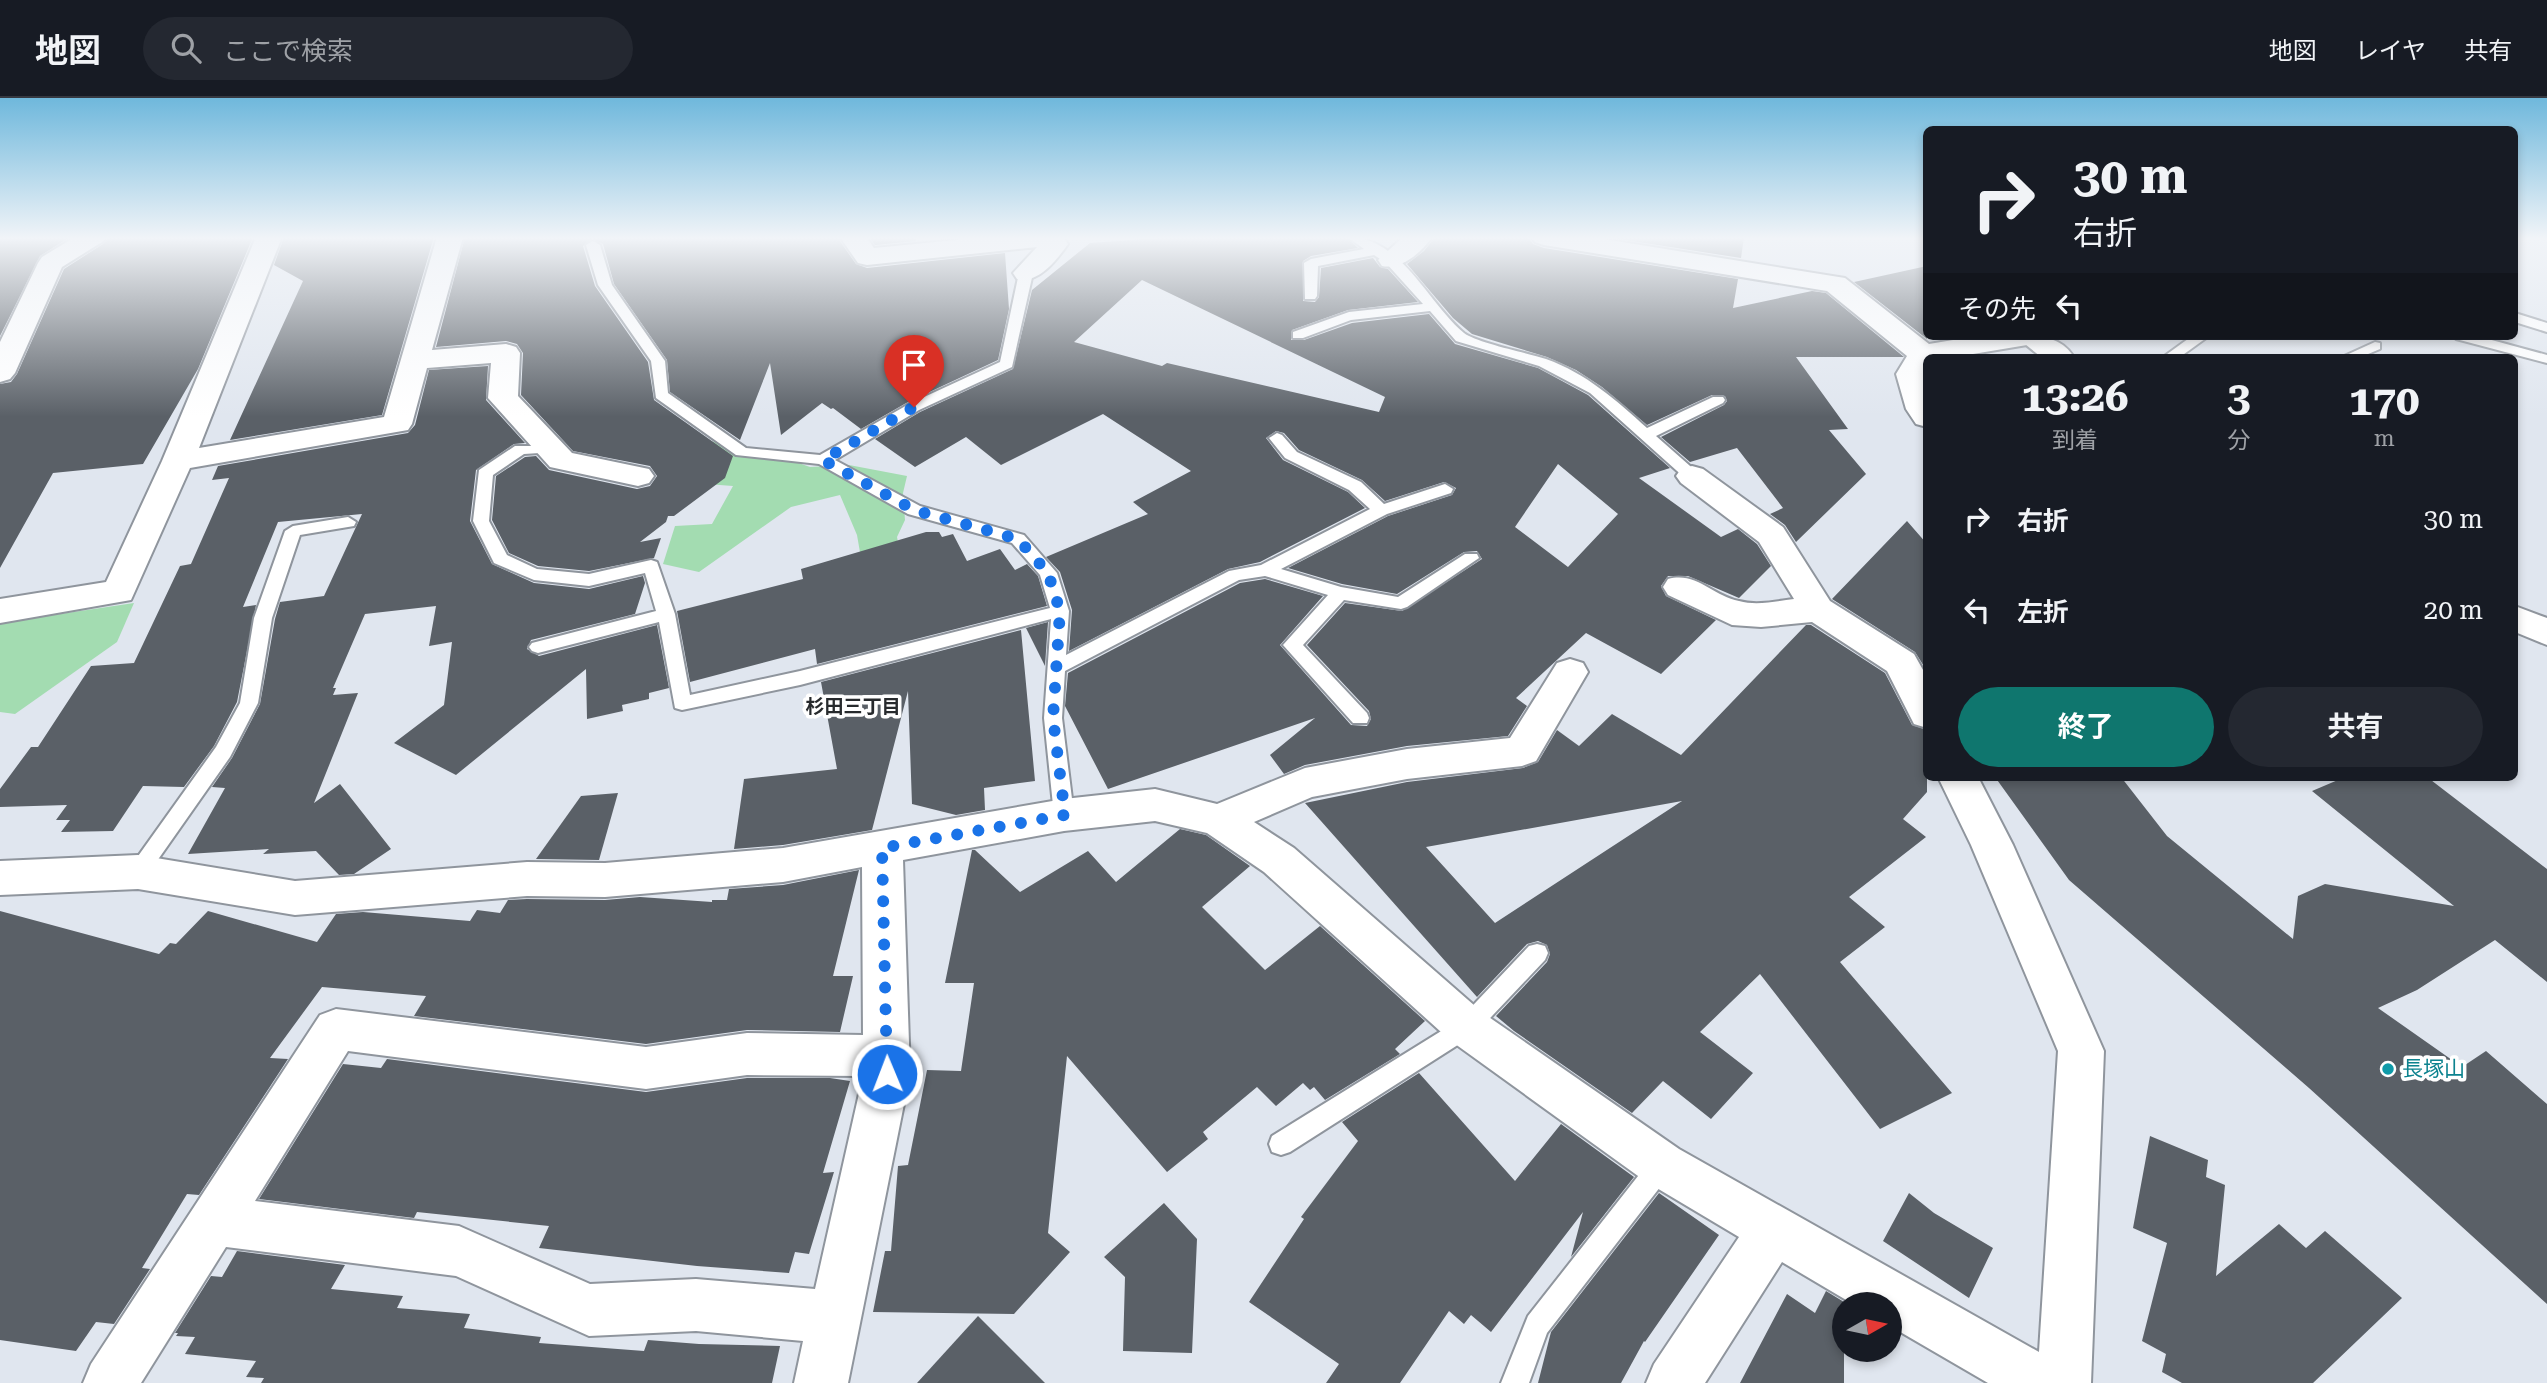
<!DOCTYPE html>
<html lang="ja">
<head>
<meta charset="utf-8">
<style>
  :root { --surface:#171b24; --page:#242831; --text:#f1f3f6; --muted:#9ea1a6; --line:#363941; --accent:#0f766e }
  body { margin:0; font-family:"Roboto Serif","Noto Sans JP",serif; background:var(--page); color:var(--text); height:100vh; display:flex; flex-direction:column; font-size:26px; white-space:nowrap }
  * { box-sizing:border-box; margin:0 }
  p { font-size:23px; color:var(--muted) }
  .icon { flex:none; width:38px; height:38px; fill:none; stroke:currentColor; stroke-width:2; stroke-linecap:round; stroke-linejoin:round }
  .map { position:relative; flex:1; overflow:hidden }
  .panel { position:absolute; left:1923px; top:256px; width:595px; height:427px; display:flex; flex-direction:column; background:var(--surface); border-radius:10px; box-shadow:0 4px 10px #0003 }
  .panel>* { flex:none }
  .banner { position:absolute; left:1923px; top:28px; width:595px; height:214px; border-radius:10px; box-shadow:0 4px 10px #0003; background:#171b24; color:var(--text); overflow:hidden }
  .needle { width:46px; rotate:81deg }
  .tools { position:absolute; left:1832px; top:1194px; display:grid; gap:14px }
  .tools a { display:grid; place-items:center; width:70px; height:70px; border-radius:50%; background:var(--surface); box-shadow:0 4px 10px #0003; font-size:35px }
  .pin { position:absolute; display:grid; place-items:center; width:60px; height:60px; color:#fff; margin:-72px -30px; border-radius:50% 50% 50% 0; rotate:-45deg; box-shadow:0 0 7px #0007 }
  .pin .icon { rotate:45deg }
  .me { position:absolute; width:77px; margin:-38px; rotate:359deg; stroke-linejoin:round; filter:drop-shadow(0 0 5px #0008) }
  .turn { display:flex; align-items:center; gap:24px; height:147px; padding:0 35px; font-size:32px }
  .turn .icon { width:91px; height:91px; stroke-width:2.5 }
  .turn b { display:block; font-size:49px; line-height:60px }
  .then { display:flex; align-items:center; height:66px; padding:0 35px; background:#0003; gap:14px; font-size:26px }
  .eta { display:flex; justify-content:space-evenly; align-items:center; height:119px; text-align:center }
  .eta b { font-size:42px; font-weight:700; line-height:49px }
  .cta { display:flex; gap:14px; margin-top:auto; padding:14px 35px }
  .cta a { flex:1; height:80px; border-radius:42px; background:var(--accent); color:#fff; font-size:28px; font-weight:700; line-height:80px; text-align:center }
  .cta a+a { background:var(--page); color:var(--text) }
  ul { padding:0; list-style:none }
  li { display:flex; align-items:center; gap:21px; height:91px; padding:0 35px }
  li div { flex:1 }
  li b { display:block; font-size:26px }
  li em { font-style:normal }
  header { display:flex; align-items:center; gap:42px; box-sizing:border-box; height:98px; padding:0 35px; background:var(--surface); border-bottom:2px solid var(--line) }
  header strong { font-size:33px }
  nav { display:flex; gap:38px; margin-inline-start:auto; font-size:24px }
  .search { width:490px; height:63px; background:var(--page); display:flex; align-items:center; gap:18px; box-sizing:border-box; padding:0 24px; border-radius:38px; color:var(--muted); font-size:26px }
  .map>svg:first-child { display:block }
  .green { fill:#a3dcb1 }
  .building { fill:#5a6067; fill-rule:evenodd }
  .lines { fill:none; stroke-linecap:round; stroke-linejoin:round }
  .lane-casing { stroke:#8f959d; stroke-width:4 }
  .street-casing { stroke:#8f959d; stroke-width:4 }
  .primary-casing { stroke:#8f959d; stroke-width:4 }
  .lane { fill:#fff; fill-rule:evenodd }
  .street { fill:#fff; fill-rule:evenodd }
  .primary { fill:#fff; fill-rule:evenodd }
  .route { stroke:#1a73e8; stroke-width:12; stroke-dasharray:0 21.6 }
  .culture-dot { fill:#0f9aa8; stroke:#fff; stroke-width:2.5 }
  .labels { text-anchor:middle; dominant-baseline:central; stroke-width:7; stroke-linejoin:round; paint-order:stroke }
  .neighbourhood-label { font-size:19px; font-weight:bold; fill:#272a2d; stroke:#fff }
  .near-culture-label { font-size:21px; fill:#0d838f; stroke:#fff; text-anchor:start }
</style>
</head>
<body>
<header>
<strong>地図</strong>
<div class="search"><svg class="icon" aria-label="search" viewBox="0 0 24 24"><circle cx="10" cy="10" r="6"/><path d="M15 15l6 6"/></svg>ここで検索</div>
<nav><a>地図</a><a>レイヤ</a><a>共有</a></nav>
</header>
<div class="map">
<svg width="2547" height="1285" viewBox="0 0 2547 1285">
  <rect width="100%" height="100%" fill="#e0e6ef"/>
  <g class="green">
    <path d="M 693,340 L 764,353 L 810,369 L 849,367 L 907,378 L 903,395 L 905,422 L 897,439 L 903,471 L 866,489 L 857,437 L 840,397 L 791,409 L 699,474 L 663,466 L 675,428 L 712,426 L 733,388 L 706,386 Z"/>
    <path d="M 134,505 L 117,544 L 15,616 L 0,614 L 0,525 Z"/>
  </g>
  <g class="building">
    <path d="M 0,139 L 70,139 L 40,158 L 0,238 Z"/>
    <path d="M 109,139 L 253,139 L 198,271 L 143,366 L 53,375 L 0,470 L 0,286 L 11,284 L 17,276 L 64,171 L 103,146 Z"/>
    <path d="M 284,139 L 434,139 L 382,317 L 230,342 L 303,183 L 274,167 Z"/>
    <path d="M 465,139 L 837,139 L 856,166 L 867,170 L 1005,155 L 1009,211 L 998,262 L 908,304 L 861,331 L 833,310 L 831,311 L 822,305 L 781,337 L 770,265 L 740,342 L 670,294 L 667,262 L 614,186 L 603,146 L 592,141 L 583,148 L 595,188 L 648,264 L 654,302 L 733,358 L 725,380 L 674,418 L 668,418 L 666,424 L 640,444 L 661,440 L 654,460 L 589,473 L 538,468 L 509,455 L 492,422 L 496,378 L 525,359 L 536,358 L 549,372 L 637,391 L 650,388 L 657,378 L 650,368 L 573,353 L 521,297 L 523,255 L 517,246 L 506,243 L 436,249 Z"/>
    <path d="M 869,139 L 915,139 L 916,143 L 875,147 Z"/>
    <path d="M 1173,139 L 1346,139 L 1358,150 L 1311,158 L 1303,163 L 1303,203 L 1315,204 L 1319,199 L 1321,170 L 1373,160 L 1380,169 L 1388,171 L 1418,204 L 1348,212 L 1292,232 L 1291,242 L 1304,242 L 1352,225 L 1429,216 L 1455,246 L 1538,270 L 1588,297 L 1670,370 L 1639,380 L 1721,439 L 1738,431 L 1757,446 L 1771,468 L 1739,500 L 1688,478 L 1668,478 L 1661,488 L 1666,498 L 1716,522 L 1661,576 L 1586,535 L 1516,600 L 1527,608 L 1508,638 L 1407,648 L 1305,667 L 1284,676 L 1270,657 L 1315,620 L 1108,691 L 1065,608 L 1068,575 L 1240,485 L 1265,481 L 1323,498 L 1280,547 L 1351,627 L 1367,628 L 1371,621 L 1369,613 L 1307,547 L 1345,505 L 1402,513 L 1482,461 L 1477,453 L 1464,454 L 1397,496 L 1342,486 L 1288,470 L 1388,418 L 1452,397 L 1456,390 L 1444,384 L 1385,403 L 1362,382 L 1299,352 L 1284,335 L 1276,333 L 1266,340 L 1283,362 L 1348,394 L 1365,410 L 1260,464 L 1228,471 L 1069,553 L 1072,512 L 1060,474 L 1046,459 L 1148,416 L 1133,404 L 1191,373 L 1103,316 L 1001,367 L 966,339 L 915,369 L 875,341 L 920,314 L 1013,271 L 1032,192 L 1090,145 ZM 1142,182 L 1385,299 L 1379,314 L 1167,265 L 1162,268 L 1074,244 ZM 1558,366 L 1618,416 L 1568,469 L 1515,429 Z"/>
    <path d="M 1435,139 L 1528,139 L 1533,146 L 1544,150 L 1738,181 L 1733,210 L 1812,193 L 1826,195 L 1904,259 L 1796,259 L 1848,331 L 1829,332 L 1866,376 L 1796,444 L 1785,427 L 1770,416 L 1783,410 L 1737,350 L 1690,364 L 1661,339 L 1724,307 L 1727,303 L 1725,298 L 1712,297 L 1647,327 L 1602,289 L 1576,272 L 1547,259 L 1472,236 L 1453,220 L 1407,166 L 1424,153 Z"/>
    <path d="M 1606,139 L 1744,139 L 1741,160 Z"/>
    <path d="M 1927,168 L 1927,241 L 1854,184 Z"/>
    <path d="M 488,268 L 486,302 L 525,345 L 514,346 L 476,372 L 470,423 L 492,466 L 534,485 L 589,491 L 643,478 L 645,485 L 635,516 L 531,542 L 527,551 L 539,558 L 657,527 L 669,590 L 649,595 L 649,601 L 622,607 L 623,613 L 587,621 L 586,571 L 456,677 L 394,645 L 444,607 L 452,544 L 429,548 L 436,508 L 365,516 L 333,590 L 336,590 L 333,597 L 358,595 L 314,705 L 340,686 L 391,751 L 354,776 L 339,777 L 316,753 L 263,756 L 269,751 L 188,756 L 225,690 L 212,689 L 232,660 L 260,606 L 275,521 L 280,504 L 324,498 L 362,416 L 278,424 L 243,509 L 256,507 L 237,604 L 214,648 L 184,689 L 143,688 L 113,733 L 61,734 L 70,722 L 56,722 L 67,707 L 0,709 L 0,691 L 31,649 L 38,649 L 91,568 L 134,565 L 180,468 L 191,466 L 229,380 L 212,382 L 218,368 L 408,335 L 415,327 L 429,272 Z"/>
    <path d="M 1907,423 L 1927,446 L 1927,573 L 1915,554 L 1832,501 Z"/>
    <path d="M 926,434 L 939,434 L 942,439 L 953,436 L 967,463 L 1000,451 L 1015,472 L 1027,466 L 1038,478 L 1047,508 L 817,566 L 815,551 L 690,584 L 677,513 L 803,481 L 801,471 Z"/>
    <path d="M 1048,524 L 1045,568 L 1026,530 Z"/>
    <path d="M 1806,527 L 1811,527 L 1885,575 L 1912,627 L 1927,632 L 1927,694 L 1903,721 L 1926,739 L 1849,799 L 1885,829 L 1840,864 L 1952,995 L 1880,1031 L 1760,876 L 1700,934 L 1753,975 L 1711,1021 L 1663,983 L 1632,1015 L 1514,933 L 1496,918 L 1547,864 L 1550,856 L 1547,847 L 1538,843 L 1527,846 L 1477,899 L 1305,705 L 1407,684 L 1523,670 L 1538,664 L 1557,632 L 1579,648 L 1612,616 L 1681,657 ZM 1682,703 L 1495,825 L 1426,749 Z"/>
    <path d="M 1021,532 L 1035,683 L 984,690 L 985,712 L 956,717 L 912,706 L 908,593 L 872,732 L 783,747 L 734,751 L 744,681 L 837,671 L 821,584 Z"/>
    <path d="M 1995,679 L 2121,679 L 2167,738 L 2293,841 L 2298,798 L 2325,786 L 2454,808 L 2312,693 L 2345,679 L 2427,679 L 2547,771 L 2547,884 L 2495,842 L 2417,892 L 2378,910 L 2462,969 L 2486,953 L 2547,1006 L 2547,1206 L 2309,990 L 2069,782 Z"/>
    <path d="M 618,695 L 599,762 L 536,761 L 581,698 Z"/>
    <path d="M 1180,731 L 1206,737 L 1250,768 L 1202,809 L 1265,872 L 1320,828 L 1425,923 L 1395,951 L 1400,956 L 1325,1002 L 1314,989 L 1310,992 L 1303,985 L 1276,1008 L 1257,989 L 1203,1034 L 1208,1041 L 1167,1074 L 1067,958 L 1048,1135 L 1070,1154 L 1014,1216 L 873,1214 L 885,1153 L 891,1153 L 898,1068 L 908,1067 L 927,972 L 961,973 L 974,885 L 945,885 L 972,752 L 975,752 L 1020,794 L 1088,753 L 1116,784 Z"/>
    <path d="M 859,772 L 833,878 L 853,878 L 840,934 L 747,932 L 646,946 L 414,918 L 426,898 L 322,889 L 270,960 L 288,961 L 199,1097 L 187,1096 L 142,1170 L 150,1171 L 114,1226 L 96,1224 L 76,1253 L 0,1242 L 0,813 L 159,856 L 170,845 L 176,846 L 208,813 L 317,844 L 336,816 L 363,814 L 470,823 L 477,812 L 500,815 L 508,802 L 527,801 L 605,802 L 640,799 L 712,804 L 712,802 L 727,802 L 729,791 L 783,787 Z"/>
    <path d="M 387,961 L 646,994 L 747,980 L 830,980 L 850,983 L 823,1075 L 834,1074 L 809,1156 L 795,1154 L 789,1175 L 697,1168 L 539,1150 L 549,1128 L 417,1114 L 414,1120 L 259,1101 L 343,966 L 381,970 Z"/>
    <path d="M 1419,975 L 1515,1083 L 1561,1026 L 1634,1079 L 1571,1159 L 1583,1114 L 1491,1234 L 1471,1217 L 1464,1226 L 1449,1213 L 1400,1285 L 1326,1285 L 1339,1266 L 1249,1204 L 1304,1121 L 1301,1119 L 1358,1043 L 1342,1024 Z"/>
    <path d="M 2150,1038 L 2208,1062 L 2206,1079 L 2225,1087 L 2216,1178 L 2279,1126 L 2306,1150 L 2325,1133 L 2402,1200 L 2313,1285 L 2182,1285 L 2162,1274 L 2166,1256 L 2142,1243 L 2167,1145 L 2133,1130 Z"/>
    <path d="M 1659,1095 L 1719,1137 L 1645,1244 L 1644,1243 L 1621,1285 L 1538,1285 L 1551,1234 Z"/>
    <path d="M 1909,1095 L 1934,1115 L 1993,1150 L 1969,1200 L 1883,1143 Z"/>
    <path d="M 1164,1105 L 1197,1141 L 1192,1255 L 1123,1253 L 1125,1179 L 1104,1159 Z"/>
    <path d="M 237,1153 L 345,1167 L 331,1191 L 403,1198 L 397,1210 L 470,1216 L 464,1230 L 541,1239 L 539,1245 L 644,1253 L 648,1242 L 699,1246 L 780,1248 L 772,1285 L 261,1285 L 264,1280 L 246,1279 L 256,1263 L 185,1256 L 195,1239 L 176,1238 L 178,1235 L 175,1235 L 211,1178 L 222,1179 Z"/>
    <path d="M 1826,1193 L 1844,1204 L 1844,1285 L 1740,1285 L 1787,1196 L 1815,1215 Z"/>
    <path d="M 978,1218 L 1045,1285 L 917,1285 Z"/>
  </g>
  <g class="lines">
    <g class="lane-casing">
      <g id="lane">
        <path d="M 1348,139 C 1401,139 1428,205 1464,235 C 1477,245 1528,255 1546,261 C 1586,275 1617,303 1647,330 L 1713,299 L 1723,299 L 1725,302 L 1723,305 L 1656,338 L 1698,375 L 1700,378 L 1698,381 L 1686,381 L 1590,295 L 1539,268 L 1456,243 L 1430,213 L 1351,222 L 1303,240 L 1293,240 L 1293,234 L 1349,214 L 1423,206 L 1386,165 L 1374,157 L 1318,168 L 1317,198 L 1315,201 L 1305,201 L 1304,165 L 1311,161 L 1364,151 Z"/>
        <path d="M 593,143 L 600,147 L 612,187 L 665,263 L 668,295 L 746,350 L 820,357 L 909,306 L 1000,264 L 1019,175 L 1026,171 L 1031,172 L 1033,175 L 1012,269 L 919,312 L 835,362 L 920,408 L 1024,437 L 1057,475 L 1069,513 L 1066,557 L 1229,473 L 1261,467 L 1370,411 L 1349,392 L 1285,360 L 1269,340 L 1277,335 L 1282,337 L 1297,354 L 1361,384 L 1384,406 L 1445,386 L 1453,391 L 1451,395 L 1387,416 L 1281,471 L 1341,489 L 1398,499 L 1465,456 L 1477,456 L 1479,460 L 1407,509 L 1401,511 L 1344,502 L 1303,547 L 1367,615 L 1369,620 L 1367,625 L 1353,625 L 1283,547 L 1328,497 L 1265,478 L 1239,482 L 1065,573 L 1062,620 L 1074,717 L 1071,723 L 1064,725 L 1057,723 L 1054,717 L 1044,620 L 1051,521 L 800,587 L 682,612 L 675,610 L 659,524 L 538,555 L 532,553 L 529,549 L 532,545 L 656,513 L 645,475 L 589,488 L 534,482 L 494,465 L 473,423 L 479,372 L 515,348 L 555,348 L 557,351 L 555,354 L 524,356 L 493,377 L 489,423 L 507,457 L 537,471 L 589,476 L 651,462 L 657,464 L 675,516 L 690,597 L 800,573 L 1050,510 L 1040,477 L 1012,445 L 908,416 L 819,366 L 736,357 L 656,300 L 651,263 L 598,187 L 586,147 Z"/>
        <path d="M 2515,215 L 2547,225 L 2547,234 L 2515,224 Z"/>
        <path d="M 2192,238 L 2209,238 L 2180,259 L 2163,259 Z"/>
        <path d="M 2454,238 L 2477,238 L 2547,257 L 2547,265 L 2456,241 Z"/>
        <path d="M 2375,244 L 2380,245 L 2380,251 L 2361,259 L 2342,259 Z"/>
        <path d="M 348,419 L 356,424 L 354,428 L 300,437 L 272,520 L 258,605 L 230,659 L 145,780 L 138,782 L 131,780 L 128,774 L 131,768 L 216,649 L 240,605 L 254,520 L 285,433 L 293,428 Z"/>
        <path d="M 1537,846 L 1545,848 L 1548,855 L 1545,862 L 1475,936 L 1290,1054 L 1281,1057 L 1272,1054 L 1269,1046 L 1272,1038 L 1459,922 L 1529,848 Z"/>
        <path d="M 1662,1055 L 1671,1059 L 1674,1067 L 1671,1075 L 1547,1235 L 1529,1285 L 1501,1285 L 1528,1218 L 1653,1059 Z"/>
      </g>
    </g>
    <g class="street-casing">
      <g id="street">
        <path d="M 75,139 L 106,139 L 102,144 L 62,169 L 15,275 L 10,281 L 0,284 L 0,244 L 38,165 L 42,159 Z"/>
        <path d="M 256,139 L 282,139 L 199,350 L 384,319 L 437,139 L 463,139 L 432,252 L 506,246 L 516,249 L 520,255 L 518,298 L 572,355 L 649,371 L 654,378 L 649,385 L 638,388 L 550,369 L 488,300 L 491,265 L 427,270 L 412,326 L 408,332 L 190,370 L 131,502 L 0,525 L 0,501 L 106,484 L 162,363 Z"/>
        <path d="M 840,139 L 866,139 L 874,150 L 987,139 L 1063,139 L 1068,146 C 1056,163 1038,186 1017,181 L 1013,175 L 1037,149 L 867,167 L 858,165 Z"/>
        <path d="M 1403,139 L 1432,139 C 1421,155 1401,172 1382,168 L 1378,162 Z"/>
        <path d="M 1531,139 L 1591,139 L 1845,180 L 1929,246 L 1977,238 L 2041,238 L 2037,244 L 2027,247 L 1955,259 L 1927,259 L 1927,329 L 1916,326 L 1906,311 L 1896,276 L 1907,258 L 1827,193 L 1544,147 L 1535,144 Z"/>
        <path d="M 1692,368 L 1703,371 L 1783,429 L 1830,503 L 1914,556 L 1927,579 L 1927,630 L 1914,626 L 1887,573 L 1812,524 L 1761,529 L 1732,527 L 1668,497 L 1663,489 L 1668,481 C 1696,473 1713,498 1739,503 C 1757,508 1777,503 1794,501 L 1759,444 L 1681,385 L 1676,378 L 1681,371 Z"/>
        <path d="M 1570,561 L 1583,565 L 1588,574 L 1536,663 L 1522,668 L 1407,681 L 1312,699 L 1254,724 L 1294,750 L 1483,915 L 1679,1051 L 2039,1254 L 2058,953 L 1971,747 L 1938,679 L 1978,679 L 2013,747 L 2104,953 L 2091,1285 L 1988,1285 L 1890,1228 L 1890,1206 L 1853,1206 L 1782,1164 L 1705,1285 L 1646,1285 L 1654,1266 L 1739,1139 L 1645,1083 L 1451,943 L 1264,774 L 1207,735 L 1155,723 L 1064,733 L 903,762 L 910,976 L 848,1285 L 794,1285 L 803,1243 L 696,1233 L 589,1238 L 456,1178 L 226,1149 L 141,1285 L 83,1285 L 91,1266 L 320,917 L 336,911 L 646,949 L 747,935 L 863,937 L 862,769 L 783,784 L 605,799 L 527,798 L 295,817 L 138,791 L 0,797 L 0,763 L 138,757 L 295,783 L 527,764 L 605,765 L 783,750 L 1064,701 L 1155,691 L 1217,706 L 1305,670 L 1407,651 L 1510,640 L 1557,565 ZM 348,953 L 646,991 L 747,977 L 863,978 L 815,1191 L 696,1181 L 590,1186 L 459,1128 L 255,1103 Z"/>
      </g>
    </g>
    <g class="primary-casing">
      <g id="primary">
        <path d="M 2015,238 C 2038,238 2060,237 2074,259 L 2041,259 Z"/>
        <path d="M 2515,508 L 2547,520 L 2547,547 L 2515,534 Z"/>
      </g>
    </g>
    <use href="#lane" class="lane"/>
    <use href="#street" class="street"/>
    <use href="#primary" class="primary"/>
  </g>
  <linearGradient id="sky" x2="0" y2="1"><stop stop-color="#6fb8dc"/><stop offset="0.44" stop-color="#f1f4f8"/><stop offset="1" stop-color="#f1f4f8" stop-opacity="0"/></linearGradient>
  <rect width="2547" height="319" fill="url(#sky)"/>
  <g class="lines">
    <path class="route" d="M 887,976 L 882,750 L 1065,717 L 1053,620 L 1060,513 L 1048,475 L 1018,441 L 914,412 L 823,362 L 914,309"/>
  </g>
  <circle class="culture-dot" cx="2388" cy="971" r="7"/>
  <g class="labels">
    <g class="neighbourhood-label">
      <text x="853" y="608">杉田三丁目</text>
    </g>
    <g class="near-culture-label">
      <text x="2402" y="971">長塚山</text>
    </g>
  </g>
</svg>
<div class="tools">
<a><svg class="needle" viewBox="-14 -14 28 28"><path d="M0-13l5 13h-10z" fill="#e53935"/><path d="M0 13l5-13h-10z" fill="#9ea1a6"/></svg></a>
</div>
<div class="pin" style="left:914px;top:309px;background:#d93025"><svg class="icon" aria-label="arrive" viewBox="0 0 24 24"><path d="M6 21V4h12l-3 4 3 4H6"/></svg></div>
<svg class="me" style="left:887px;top:976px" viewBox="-20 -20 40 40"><circle r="17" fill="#1a73e8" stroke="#fff" stroke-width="3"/><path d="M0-11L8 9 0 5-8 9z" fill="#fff"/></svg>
<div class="banner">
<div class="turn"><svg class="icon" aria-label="right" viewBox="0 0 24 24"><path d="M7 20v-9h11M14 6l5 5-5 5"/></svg><div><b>30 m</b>右折</div></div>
<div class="then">その先<svg class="icon" aria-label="left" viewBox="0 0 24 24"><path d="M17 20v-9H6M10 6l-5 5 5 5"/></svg></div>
</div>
<section class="panel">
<div class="eta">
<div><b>13:26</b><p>到着</p></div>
<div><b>3</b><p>分</p></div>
<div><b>170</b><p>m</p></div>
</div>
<ul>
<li><svg class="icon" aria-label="right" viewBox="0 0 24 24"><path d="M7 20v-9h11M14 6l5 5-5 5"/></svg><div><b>右折</b></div><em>30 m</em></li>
<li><svg class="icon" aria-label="left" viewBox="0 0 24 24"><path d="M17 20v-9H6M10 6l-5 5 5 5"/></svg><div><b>左折</b></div><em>20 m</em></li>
</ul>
<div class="cta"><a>終了</a><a>共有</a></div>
</section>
</div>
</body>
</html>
